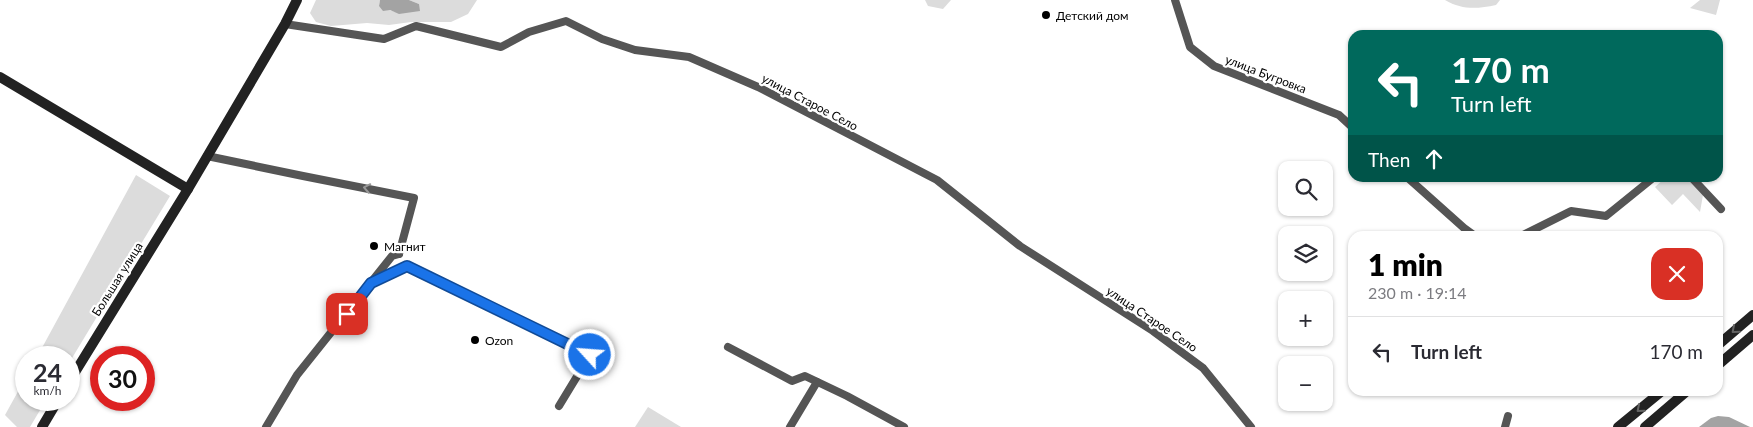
<!DOCTYPE html>
<html lang="en">
<head>
<meta charset="utf-8">
<style>
  :root { --surface:#fff; --page:#f2f2f3; --text:#2b2b33; --muted:#7c7c81; --line:#e1e1e2; --accent:#000 }
  body { margin:0; font-family:Lato,sans-serif; background:var(--page); color:var(--text); height:100vh; display:flex; flex-direction:column; font-size:19px; white-space:nowrap }
  * { box-sizing:border-box; margin:0 }
  p { font-size:16px; color:var(--muted) }
  .icon { flex:none; width:28px; height:28px; fill:none; stroke:currentColor; stroke-width:2; stroke-linecap:round; stroke-linejoin:round }
  .map { position:relative; flex:1; overflow:hidden }
  .panel { position:absolute; left:1348px; top:231px; width:375px; height:165px; display:flex; flex-direction:column; background:var(--surface); border-radius:15px; box-shadow:0 1px 4px #0004 }
  .panel>* { flex:none }
  .guide { position:absolute; left:1348px; top:30px; width:375px; height:152px; border-radius:15px; box-shadow:0 1px 4px #0004; background:#00695c; color:#fff; overflow:hidden }
  .tools { position:absolute; left:1278px; top:161px; display:grid; gap:10px }
  .tools a { display:grid; place-items:center; width:55px; height:55px; border-radius:10px; background:var(--surface); box-shadow:0 1px 4px #0004; font-size:25px }
  .speed { position:absolute; left:15px; top:346px; display:flex; gap:10px; font-size:25px; font-weight:700; text-align:center }
  .speed>* { display:grid; place-content:center; width:65px; height:65px; border-radius:50%; background:var(--surface); box-shadow:0 1px 4px #0004; line-height:1 }
  .speed small { font-size:12px; font-weight:400 }
  .speed .limit { border:8px solid #d22; background:#fff; color:#111 }
  .pin { position:absolute; display:grid; place-items:center; width:42px; height:42px; color:#fff; margin:-21px; border-radius:10px; box-shadow:0 2px 8px #0006 }
  .me { position:absolute; width:55px; margin:-28px; rotate:296deg; stroke-linejoin:round; filter:drop-shadow(0 0 4px #0008) }
  .turn { display:flex; align-items:center; gap:18px; height:105px; padding:0 20px; font-size:22px }
  .turn .icon { width:65px; height:65px; stroke-width:2.5 }
  .turn b { display:block; font-size:35px; line-height:42px }
  .then { display:flex; align-items:center; height:48px; padding:0 20px; background:#0003; gap:10px; font-size:19px }
  .round { display:grid; place-items:center; flex:none; width:52px; height:52px; border-radius:15px; background:var(--page) }
  .head { display:flex; align-items:center; justify-content:space-between; height:85px; padding:0 20px }
  h1 { font-size:30px; font-weight:800; line-height:38px; color:var(--accent) }
  ul { padding:0; list-style:none }
  li { display:flex; align-items:center; gap:15px; height:70px; padding:0 20px; border-top:1px solid var(--line) }
  li div { flex:1 }
  li b { display:block; font-size:19px }
  li em { font-style:normal }
  .map>svg:first-child { display:block }
  .green { fill:#dcdcdc }
  .water { fill:#a3a3a3 }
  .lines { fill:none; stroke-linecap:round; stroke-linejoin:round }
  .street { stroke:#555; stroke-width:8 }
  .secondary { stroke:#222; stroke-width:10 }
  .oneway { stroke:#999 }
  .oneway2 { stroke:#646464 }
  .route-casing { stroke:#114b97; stroke-width:12 }
  .route { stroke:#1a73e8; stroke-width:9 }
  .poi-dot { fill:#000; stroke:#fff; stroke-width:2 }
  .labels { text-anchor:middle; dominant-baseline:central; stroke-width:4.5; stroke-linejoin:round; paint-order:stroke }
  .poi-label { font-size:12px; fill:#000; stroke:#fff; text-anchor:start }
  .street-label { font-size:12px; fill:#000; stroke:#fff }
</style>
</head>
<body>
<div class="map">
<svg width="1753" height="427" viewBox="0 0 1753 427">
  <rect width="100%" height="100%" fill="#fff"/>
  <g class="green">
    <path d="M 316,0 L 380,0 L 379,6 C 398,13 400,16 419,4 L 409,0 L 477,0 L 468,14 L 451,22 L 411,22 L 389,25 L 367,23 L 331,26 L 316,22 L 310,13 Z"/>
    <path d="M 925,0 L 951,0 L 943,9 L 928,6 Z"/>
    <path d="M 1445,0 L 1500,0 L 1496,5 C 1477,9 1462,10 1445,0 Z"/>
    <path d="M 1700,0 L 1720,0 L 1716,15 L 1690,8 Z"/>
    <path d="M 136,175 L 170,196 L 69,363 L 69,358 L 37,357 Z"/>
    <path d="M 1665,178 L 1688,178 L 1703,195 L 1700,212 L 1683,194 L 1672,205 L 1655,187 Z"/>
    <path d="M 26,377 L 26,400 L 46,400 L 30,427 L 17,427 L 5,415 Z"/>
    <path d="M 648,407 L 681,427 L 635,427 Z"/>
  </g>
  <g class="water">
    <path d="M 380,0 L 409,0 L 419,4 L 420,11 L 399,14 L 390,10 L 383,11 L 379,6 Z"/>
    <path d="M 1718,416 L 1729,417 L 1750,427 L 1699,427 L 1711,418 Z"/>
  </g>
  <g class="lines">
    <g class="street">
      <path d="M 1175,0 L 1190,47 L 1214,66 L 1339,115 L 1352,127"/>
      <path d="M 285,24 L 384,39 L 416,26 L 501,47 L 529,32 L 566,21 L 602,39 L 635,50 L 689,57 L 758,87 L 937,180 L 1020,246 L 1153,331 L 1203,368 L 1251,427"/>
      <path d="M 207,156 L 303,176 L 414,198 L 399,254"/>
      <path d="M 1408,178 L 1464,228 L 1475,236"/>
      <path d="M 1692,178 L 1721,209"/>
      <path d="M 1521,236 L 1571,211 L 1606,216 L 1653,178"/>
      <path d="M 407,266 L 590,355 L 559,406"/>
      <path d="M 373,282 L 407,266"/>
      <path d="M 728,347 L 792,381 L 805,376 L 847,396 L 904,427"/>
      <path d="M 266,427 L 297,375 L 392,256 L 399,254"/>
      <path d="M 790,427 L 817,382"/>
      <path d="M 1505,427 L 1508,416"/>
    </g>
    <g class="secondary">
      <path d="M 0,77 L 188,189"/>
      <path d="M 1718,345 L 1753,315"/>
      <path d="M 1718,365 L 1753,335"/>
      <path d="M 69,382 L 188,189 L 285,24 L 297,0"/>
      <path d="M 42,427 L 58,400"/>
      <path d="M 1618,427 L 1662,391"/>
      <path d="M 1645,427 L 1687,391"/>
    </g>
  </g>
  <defs><path id="oneway-chevron" d="M-2-3.5L2.5 0L-2 3.5" fill="none" stroke-width="1.6" stroke-linecap="round" stroke-linejoin="round" transform="scale(1.25)"/></defs>
  <use class="oneway" href="#oneway-chevron" transform="translate(367 188) rotate(-169)"/>
  <g class="oneway2">
    <use href="#oneway-chevron" transform="translate(1735 330) rotate(139)"/>
    <use href="#oneway-chevron" transform="translate(1640 409) rotate(140)"/>
  </g>
  <g class="lines">
    <g class="route-casing">
      <path id="route" d="M 347,314 L 371,283 L 407,266 L 590,355"/>
    </g>
    <use href="#route" class="route"/>
  </g>
  <g class="poi-dot">
    <circle cx="1046" cy="15" r="5"/>
    <circle cx="374" cy="246" r="5"/>
    <circle cx="475" cy="340" r="5"/>
  </g>
  <g class="labels">
    <g class="poi-label">
      <text x="1056" y="15">Детский дом</text>
      <text x="384" y="246">Магнит</text>
      <text x="485" y="340">Ozon</text>
    </g>
    <g class="street-label">
      <text transform="translate(1266 74) rotate(21)">улица Бугровка</text>
      <text transform="translate(810 102) rotate(28)">улица Старое Село</text>
      <text transform="translate(117 279) rotate(-58)">Большая улица</text>
      <text transform="translate(1152 319) rotate(34)">улица Старое Село</text>
    </g>
  </g>
</svg>
<div class="tools">
<a><svg class="icon" aria-label="search" viewBox="0 0 24 24"><circle cx="10" cy="10" r="6"/><path d="M15 15l6 6"/></svg></a>
<a><svg class="icon" aria-label="layers" viewBox="0 0 24 24"><path d="M12 4l9 5-9 5-9-5zM3 14l9 5 9-5"/></svg></a>
<a>+</a>
<a>−</a>
</div>
<div class="speed"><div>24<small>km/h</small></div><div class="limit">30</div></div>
<div class="pin" style="left:347px;top:314px;background:#d93025"><svg class="icon" aria-label="arrive" viewBox="0 0 24 24"><path d="M6 21V4h12l-3 4 3 4H6"/></svg></div>
<svg class="me" style="left:590px;top:355px" viewBox="-20 -20 40 40"><circle r="17" fill="#1a73e8" stroke="#fff" stroke-width="3"/><path d="M0-11L8 9 0 5-8 9z" fill="#fff"/></svg>
<div class="guide">
<div class="turn"><svg class="icon" aria-label="left" viewBox="0 0 24 24"><path d="M17 20v-9H6M10 6l-5 5 5 5"/></svg><div><b>170 m</b>Turn left</div></div>
<div class="then">Then<svg class="icon" aria-label="ahead" viewBox="0 0 24 24"><path d="M12 20V5M6 11l6-6 6 6"/></svg></div>
</div>
<section class="panel">
<div class="head"><div><h1>1 min</h1><p>230 m · 19:14</p></div><a class="round" style="background:#d93025;color:#fff"><svg class="icon" aria-label="close" viewBox="0 0 24 24"><path d="M6 6l12 12M18 6L6 18"/></svg></a></div>
<ul>
<li><svg class="icon" aria-label="left" viewBox="0 0 24 24"><path d="M17 20v-9H6M10 6l-5 5 5 5"/></svg><div><b>Turn left</b></div><em>170 m</em></li>
</ul>
</section>
</div>
</body>
</html>
